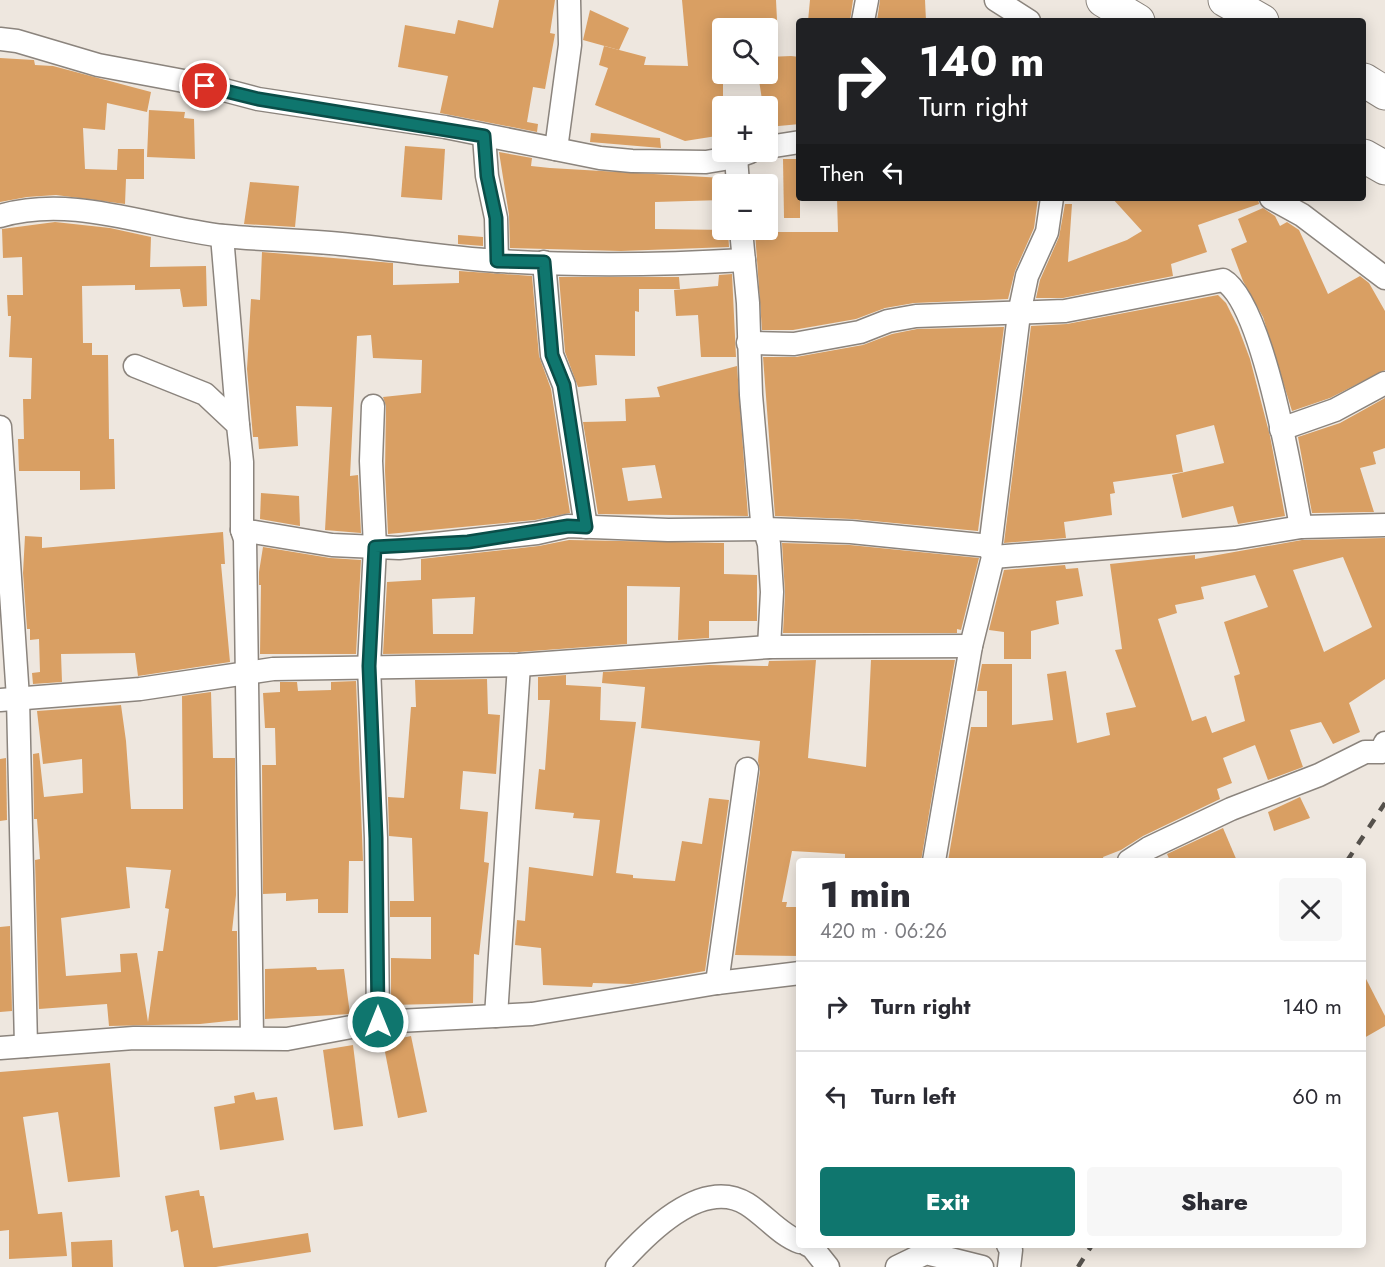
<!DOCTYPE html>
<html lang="en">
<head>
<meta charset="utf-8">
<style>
  :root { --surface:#fff; --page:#f7f7f7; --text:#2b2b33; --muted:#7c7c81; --line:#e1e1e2; --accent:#0f766e }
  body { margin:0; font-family:Jost,sans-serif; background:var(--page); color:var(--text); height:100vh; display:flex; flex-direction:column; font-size:22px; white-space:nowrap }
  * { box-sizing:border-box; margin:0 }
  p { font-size:20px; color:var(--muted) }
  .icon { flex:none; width:33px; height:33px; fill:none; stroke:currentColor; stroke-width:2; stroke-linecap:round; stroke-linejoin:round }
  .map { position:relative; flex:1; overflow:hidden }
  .drawer { position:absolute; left:796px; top:858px; width:570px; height:390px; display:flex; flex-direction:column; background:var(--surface); border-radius:6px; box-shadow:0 3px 15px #0003 }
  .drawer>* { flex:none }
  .guide { position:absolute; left:796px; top:18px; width:570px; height:183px; border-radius:6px; box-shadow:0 3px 15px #0003; background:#202124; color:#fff; overflow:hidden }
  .tools { position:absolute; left:712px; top:18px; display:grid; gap:12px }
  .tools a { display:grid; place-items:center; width:66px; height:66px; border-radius:6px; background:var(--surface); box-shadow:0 3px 15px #0003; font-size:30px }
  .pin { position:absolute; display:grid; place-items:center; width:51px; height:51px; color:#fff; margin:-26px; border:3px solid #fff; border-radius:50%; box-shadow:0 2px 6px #0007 }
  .me { position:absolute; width:66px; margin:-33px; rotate:0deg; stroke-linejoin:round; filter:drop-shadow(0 0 4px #0008) }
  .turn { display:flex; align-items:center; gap:21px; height:126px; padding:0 24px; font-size:27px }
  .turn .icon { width:78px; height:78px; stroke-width:2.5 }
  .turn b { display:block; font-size:42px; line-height:51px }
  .then { display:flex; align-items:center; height:57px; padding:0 24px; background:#0003; gap:12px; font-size:22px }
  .round { display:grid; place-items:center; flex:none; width:63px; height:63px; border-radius:6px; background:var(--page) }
  .headline { display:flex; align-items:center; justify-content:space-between; height:102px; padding:0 24px }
  h1 { font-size:36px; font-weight:800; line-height:45px }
  .primary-button { display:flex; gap:12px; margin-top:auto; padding:12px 24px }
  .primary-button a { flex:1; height:69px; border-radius:6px; background:var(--accent); color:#fff; font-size:24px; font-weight:800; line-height:69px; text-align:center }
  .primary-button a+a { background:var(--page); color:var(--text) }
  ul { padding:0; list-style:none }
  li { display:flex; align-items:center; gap:18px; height:90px; padding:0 24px; border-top:2px solid var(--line) }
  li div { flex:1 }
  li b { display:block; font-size:22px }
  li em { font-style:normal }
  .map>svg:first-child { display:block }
  .building { fill:#d99f63; fill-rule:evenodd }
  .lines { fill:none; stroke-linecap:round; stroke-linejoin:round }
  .minor-casing { stroke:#8b847d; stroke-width:25 }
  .highway-casing { stroke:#8b847d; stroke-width:35 }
  .minor { stroke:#fff; stroke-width:22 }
  .highway { stroke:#fff; stroke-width:33 }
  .rail { stroke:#55514c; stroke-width:4.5; stroke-dasharray:10 10; stroke-linecap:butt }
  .route-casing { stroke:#0a4d48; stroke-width:15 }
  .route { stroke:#0f766e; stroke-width:10 }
</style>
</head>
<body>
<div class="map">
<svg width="1385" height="1267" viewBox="0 0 1385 1267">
  <rect width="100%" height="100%" fill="#eee7df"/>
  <g class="building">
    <path d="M 499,0 L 555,0 L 550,33 L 555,34 L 545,89 L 533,87 L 527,122 L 538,124 L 537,132 L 440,113 L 448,76 L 398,67 L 405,25 L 455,34 L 458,20 L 493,28 Z"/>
    <path d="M 682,0 L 776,0 L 777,20 L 738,22 L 738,28 L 723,28 L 723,135 L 685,141 L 595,105 L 608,68 L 599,65 L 604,46 L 646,57 L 644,65 L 688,66 Z"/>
    <path d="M 810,0 L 853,0 L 850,21 L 808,21 Z"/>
    <path d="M 880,0 L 925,0 L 926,21 L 877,21 Z"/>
    <path d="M 590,10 L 629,28 L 619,50 L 583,40 Z"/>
    <path d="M 791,56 L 800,57 L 800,124 L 768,127 L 768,106 L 763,106 L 758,74 L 768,74 L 768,57 Z"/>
    <path d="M 0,58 L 34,60 L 35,65 L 53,66 L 151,92 L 147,112 L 107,103 L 105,130 L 83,128 L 85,169 L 117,170 L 118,149 L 144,149 L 144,179 L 126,179 L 125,204 L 56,195 L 27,197 L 0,202 Z"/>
    <path d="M 149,110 L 185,112 L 184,118 L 194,119 L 195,159 L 147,157 Z"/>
    <path d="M 591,133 L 660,138 L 661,148 L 590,142 Z"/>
    <path d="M 405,146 L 445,149 L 442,200 L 401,197 Z"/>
    <path d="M 499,152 L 532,158 L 531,166 L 550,168 L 723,178 L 723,200 L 655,202 L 655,229 L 728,230 L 729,247 L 621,251 L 510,248 L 509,215 Z"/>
    <path d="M 783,159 L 800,159 L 800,218 L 784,218 Z"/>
    <path d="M 250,182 L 299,186 L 295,227 L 244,224 Z"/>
    <path d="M 837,198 L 1038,198 L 1034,228 L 1015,271 L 1008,299 L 914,303 L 885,308 L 856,319 L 793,330 L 762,330 L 755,232 L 838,232 Z"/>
    <path d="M 1112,198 L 1258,198 L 1259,204 L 1198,225 L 1207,252 L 1171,264 L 1173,276 L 1063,298 L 1036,298 L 1040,280 L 1059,237 L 1065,204 L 1072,204 L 1068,262 L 1127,240 L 1142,231 Z"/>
    <path d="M 1263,208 L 1275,216 L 1280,226 L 1287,222 L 1299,230 L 1328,294 L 1360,276 L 1369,283 L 1385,311 L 1385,370 L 1330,398 L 1292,411 L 1263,317 L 1243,281 L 1231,249 L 1247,242 L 1238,219 Z"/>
    <path d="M 55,222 L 110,228 L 151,237 L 150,267 L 206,266 L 207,306 L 183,307 L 180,289 L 135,290 L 135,285 L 82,286 L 83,343 L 92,343 L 92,355 L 108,355 L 109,439 L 114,439 L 115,489 L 80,490 L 80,471 L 19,471 L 18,439 L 24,439 L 23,399 L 31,399 L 32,358 L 9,357 L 11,316 L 8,316 L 7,295 L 23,295 L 22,257 L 3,258 L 2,229 Z"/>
    <path d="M 458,235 L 483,237 L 483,246 L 458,244 Z"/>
    <path d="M 262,252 L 393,263 L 393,285 L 459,283 L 459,271 L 532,276 L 539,356 L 551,389 L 570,513 L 535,520 L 388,534 L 385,471 L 386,406 L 383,397 L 421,393 L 422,360 L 373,358 L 371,335 L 357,336 L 350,476 L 358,475 L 361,533 L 325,530 L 332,407 L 296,406 L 298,446 L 259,449 L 258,437 L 253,437 L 247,369 L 251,299 L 260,300 Z"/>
    <path d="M 732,274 L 736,357 L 701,357 L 698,315 L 676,316 L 674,290 L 718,286 L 719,275 Z"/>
    <path d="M 559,277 L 679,277 L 680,289 L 639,289 L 639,312 L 635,311 L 635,356 L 595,355 L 597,385 L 578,387 L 565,352 Z"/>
    <path d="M 1218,295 L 1226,303 L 1238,327 L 1250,359 L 1270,436 L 1285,516 L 1238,524 L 1233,506 L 1182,518 L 1172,475 L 1224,463 L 1214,425 L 1176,435 L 1183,472 L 1113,482 L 1115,493 L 1110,494 L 1112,515 L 1064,522 L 1066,538 L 1004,543 L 1031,326 L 1067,324 Z"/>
    <path d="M 1004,327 L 978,531 L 852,519 L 775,516 L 763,357 L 796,357 L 863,345 L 892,334 L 917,329 Z"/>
    <path d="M 737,366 L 748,516 L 598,514 L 583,422 L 626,421 L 625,399 L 660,397 L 657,387 ZM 655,465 L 662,498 L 628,501 L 622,468 Z"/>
    <path d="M 1385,398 L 1385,448 L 1373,452 L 1376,464 L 1360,468 L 1374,512 L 1312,513 L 1298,437 L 1340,423 Z"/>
    <path d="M 261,493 L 299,496 L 300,526 L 260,519 Z"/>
    <path d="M 223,532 L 225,564 L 221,564 L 230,662 L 138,676 L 135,653 L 61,654 L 62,682 L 33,684 L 32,673 L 40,672 L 39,639 L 30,640 L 30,629 L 27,629 L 23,573 L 25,536 L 42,537 L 42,548 Z"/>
    <path d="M 1385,538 L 1385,679 L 1349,703 L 1360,732 L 1333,744 L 1321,722 L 1290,730 L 1303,767 L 1268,780 L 1255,745 L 1223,758 L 1232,783 L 1217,789 L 1220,799 L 1143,836 L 1121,850 L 1103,857 L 1104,861 L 948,861 L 971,727 L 987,727 L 987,691 L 977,691 L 982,664 L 1012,664 L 1012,725 L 1053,720 L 1047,674 L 1066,671 L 1077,743 L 1110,735 L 1106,713 L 1136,707 L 1115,650 L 1122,649 L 1110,564 L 1195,555 L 1195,559 L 1302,540 ZM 1343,557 L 1372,627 L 1324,652 L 1293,570 ZM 1255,575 L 1268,607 L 1224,622 L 1240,674 L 1234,676 L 1245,721 L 1212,733 L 1206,716 L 1192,721 L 1158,619 L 1177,613 L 1175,605 L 1204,599 L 1201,587 Z"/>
    <path d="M 569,540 L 724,543 L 724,574 L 757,575 L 757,621 L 709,621 L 709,638 L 678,640 L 680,587 L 627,586 L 627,644 L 518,652 L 383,654 L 387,582 L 421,580 L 421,559 L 539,546 ZM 475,597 L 473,634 L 433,634 L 432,599 Z"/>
    <path d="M 782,543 L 850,545 L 979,558 L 961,630 L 957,629 L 957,633 L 783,633 L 785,593 Z"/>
    <path d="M 263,547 L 330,558 L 361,560 L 356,654 L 260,654 L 261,585 L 259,585 L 259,572 Z"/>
    <path d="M 1065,565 L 1066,569 L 1078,568 L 1083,596 L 1056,601 L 1059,624 L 1031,631 L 1031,659 L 1004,659 L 1004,632 L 989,630 L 1004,570 Z"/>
    <path d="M 816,660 L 808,758 L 866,767 L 871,660 L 955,660 L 921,861 L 845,861 L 845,854 L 792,851 L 782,902 L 787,902 L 786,907 L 800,907 L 800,956 L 735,955 L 760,771 L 758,761 L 760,741 L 641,728 L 645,687 L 602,683 L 603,672 L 709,665 L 768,666 L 769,661 Z"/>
    <path d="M 566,675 L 566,685 L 601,687 L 600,720 L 636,722 L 616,873 L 633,875 L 633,878 L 675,881 L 682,841 L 702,844 L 709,798 L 729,800 L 705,971 L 632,984 L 593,983 L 592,987 L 543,985 L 541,948 L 515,945 L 517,920 L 525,921 L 529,867 L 593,876 L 600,820 L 573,818 L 574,813 L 535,809 L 539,769 L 545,770 L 550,700 L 538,700 L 538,677 Z"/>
    <path d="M 487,679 L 488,714 L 500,715 L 496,774 L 463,771 L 460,809 L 488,812 L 484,862 L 489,863 L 479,955 L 474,954 L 473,1003 L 391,1005 L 391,958 L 431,959 L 431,917 L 390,917 L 390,901 L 414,901 L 412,838 L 389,836 L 388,797 L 404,798 L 411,707 L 416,707 L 415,680 Z"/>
    <path d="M 356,681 L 363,861 L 349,861 L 348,913 L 318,913 L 318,899 L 286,901 L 286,893 L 263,894 L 262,765 L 276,765 L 275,728 L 265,728 L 263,693 L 280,692 L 280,682 L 297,682 L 298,691 L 331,690 L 331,682 Z"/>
    <path d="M 211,692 L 213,758 L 235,758 L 236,895 L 232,931 L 237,931 L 238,1020 L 200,1024 L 109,1026 L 107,1004 L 39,1009 L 35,860 L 40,859 L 37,819 L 34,819 L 33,754 L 39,753 L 44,797 L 83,793 L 82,759 L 43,764 L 37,711 L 121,705 L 126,741 L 131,809 L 183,809 L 182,696 ZM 126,867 L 171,870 L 165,908 L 169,909 L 163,951 L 158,951 L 148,1022 L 137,953 L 120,954 L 121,972 L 66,976 L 61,918 L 130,908 Z"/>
    <path d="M 6,758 L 7,820 L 0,821 L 0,759 Z"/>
    <path d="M 1300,797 L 1310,818 L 1274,831 L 1268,812 Z"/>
    <path d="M 1223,828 L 1237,861 L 1170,861 L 1167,854 Z"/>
    <path d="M 10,926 L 12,1011 L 0,1012 L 0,927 Z"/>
    <path d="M 316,967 L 317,970 L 344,969 L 350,1014 L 265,1019 L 265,969 Z"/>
    <path d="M 1364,975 L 1385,1016 L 1385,1026 L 1364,1038 Z"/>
    <path d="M 411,1036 L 427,1112 L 398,1118 L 383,1042 Z"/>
    <path d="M 353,1045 L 363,1126 L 334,1130 L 323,1050 Z"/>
    <path d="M 110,1063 L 120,1177 L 68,1182 L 58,1112 L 23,1117 L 38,1214 L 62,1212 L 67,1256 L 9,1259 L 9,1230 L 0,1231 L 0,1072 Z"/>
    <path d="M 254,1092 L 256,1100 L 277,1097 L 284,1140 L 220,1150 L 214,1107 L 235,1103 L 234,1096 Z"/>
    <path d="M 199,1190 L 200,1196 L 204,1196 L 213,1248 L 308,1233 L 311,1252 L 216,1267 L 184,1267 L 178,1230 L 171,1232 L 165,1196 Z"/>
    <path d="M 112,1240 L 113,1267 L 72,1267 L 71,1242 Z"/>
  </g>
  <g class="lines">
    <g class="minor-casing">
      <g id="minor">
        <path d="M 996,0 L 1029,21"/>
        <path d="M 863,21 L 867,0"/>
        <path d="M 0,39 L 17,41 L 98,65 L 205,85 L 258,99 L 445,127 L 600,158 L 632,161 L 706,162 L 736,157 L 750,152"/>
        <path d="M 484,136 L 487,176 L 496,218 L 497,261"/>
        <path d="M 768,147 L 800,142"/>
        <path d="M 556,149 L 570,45 L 569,0"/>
        <path d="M 736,157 L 738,184"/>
        <path d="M 1271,198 L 1302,215 L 1385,278"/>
        <path d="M 0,216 C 73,194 151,228 224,236 C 263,240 302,240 341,244 C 394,249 447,258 499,261 C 581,266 662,265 744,260"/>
        <path d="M 741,230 L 748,303 L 751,395 L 762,521 L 769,544 L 772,592 L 769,647"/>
        <path d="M 222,236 L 238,425"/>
        <path d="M 544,262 L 552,355 L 564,385 L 586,527"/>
        <path d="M 748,343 L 794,344 L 860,332 L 888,321 L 916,316 L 1065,311 L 1223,280 C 1263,303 1292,478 1301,527"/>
        <path d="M 135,366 L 205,394 L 238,425 L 242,462 L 242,530 L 245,539 L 252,1038"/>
        <path d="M 373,406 L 371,461 L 375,547 L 369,666 L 376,838 L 378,1022"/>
        <path d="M 0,427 L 18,698 L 26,1046"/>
        <path d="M 1281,429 L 1335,410 L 1385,383"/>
        <path d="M 242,530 L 332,545 L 399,548 L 537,533 L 568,526 L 668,530 L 766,529 L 851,532 L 990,546"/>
        <path d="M 993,557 L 1235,538 L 1301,527 L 1385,525"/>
        <path d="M 0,700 L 140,689 L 273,669 L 519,665 L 769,647 L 971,646"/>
        <path d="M 934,861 L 971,646 L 993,557 L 990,548 L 1019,314 L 1027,276 L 1047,232 L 1052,198"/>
        <path d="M 1129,861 L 1149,848 L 1231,809 L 1319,775 L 1365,752 L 1381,752 L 1385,743"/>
        <path d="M 717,983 L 747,769"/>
        <path d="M 496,1016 L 519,665"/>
        <path d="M 0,1048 L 134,1038 L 287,1039 L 378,1022 L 532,1014 L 717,983 L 800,973"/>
        <path d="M 808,1245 L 812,1247 L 828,1267"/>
        <path d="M 1008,1245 L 1011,1250 L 1009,1267"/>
        <path d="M 617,1267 C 645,1235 701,1176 747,1204 C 765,1215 780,1235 800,1242"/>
        <path d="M 897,1267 L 926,1253 L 982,1267"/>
      </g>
    </g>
    <g class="highway-casing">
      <g id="highway">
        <path d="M 1103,0 L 1138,21"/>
        <path d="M 1225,0 L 1262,21"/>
        <path d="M 1364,80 L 1385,93"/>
        <path d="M 1364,156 L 1385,168"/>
      </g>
    </g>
    <use href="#minor" class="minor"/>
    <use href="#highway" class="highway"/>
    <g class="rail">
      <path d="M 1347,861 L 1385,803"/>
      <path d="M 1078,1267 L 1092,1245"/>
    </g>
  </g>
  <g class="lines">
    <g class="route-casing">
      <path id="route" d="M 205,86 L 258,99 L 484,136 L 487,176 L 496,218 L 497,261 L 544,262 L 552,355 L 564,385 L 586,527 L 568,526 L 468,542 L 375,547 L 369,666 L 376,838 L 378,1022"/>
    </g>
    <use href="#route" class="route"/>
  </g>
</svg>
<div class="tools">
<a><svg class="icon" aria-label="search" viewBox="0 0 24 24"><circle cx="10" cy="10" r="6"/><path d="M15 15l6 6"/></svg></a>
<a>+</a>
<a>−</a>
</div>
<div class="pin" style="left:205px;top:86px;background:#d93025"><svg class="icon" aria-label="arrive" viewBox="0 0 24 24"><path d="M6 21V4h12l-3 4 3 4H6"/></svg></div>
<svg class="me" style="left:378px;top:1022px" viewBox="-20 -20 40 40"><circle r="17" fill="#0f766e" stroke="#fff" stroke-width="3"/><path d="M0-11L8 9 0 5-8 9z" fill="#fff"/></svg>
<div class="guide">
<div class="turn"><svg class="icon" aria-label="right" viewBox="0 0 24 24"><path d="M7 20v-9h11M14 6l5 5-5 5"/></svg><div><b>140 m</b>Turn right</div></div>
<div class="then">Then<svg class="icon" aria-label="left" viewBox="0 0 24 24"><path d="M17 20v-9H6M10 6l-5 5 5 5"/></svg></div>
</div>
<section class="drawer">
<div class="headline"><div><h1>1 min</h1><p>420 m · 06:26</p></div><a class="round"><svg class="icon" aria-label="close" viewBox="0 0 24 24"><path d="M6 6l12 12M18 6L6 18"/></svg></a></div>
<ul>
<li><svg class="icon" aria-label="right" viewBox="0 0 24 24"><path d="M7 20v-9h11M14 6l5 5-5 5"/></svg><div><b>Turn right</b></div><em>140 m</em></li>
<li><svg class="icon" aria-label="left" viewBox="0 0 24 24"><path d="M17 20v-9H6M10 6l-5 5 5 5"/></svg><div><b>Turn left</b></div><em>60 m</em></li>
</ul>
<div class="primary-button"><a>Exit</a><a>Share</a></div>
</section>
</div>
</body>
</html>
